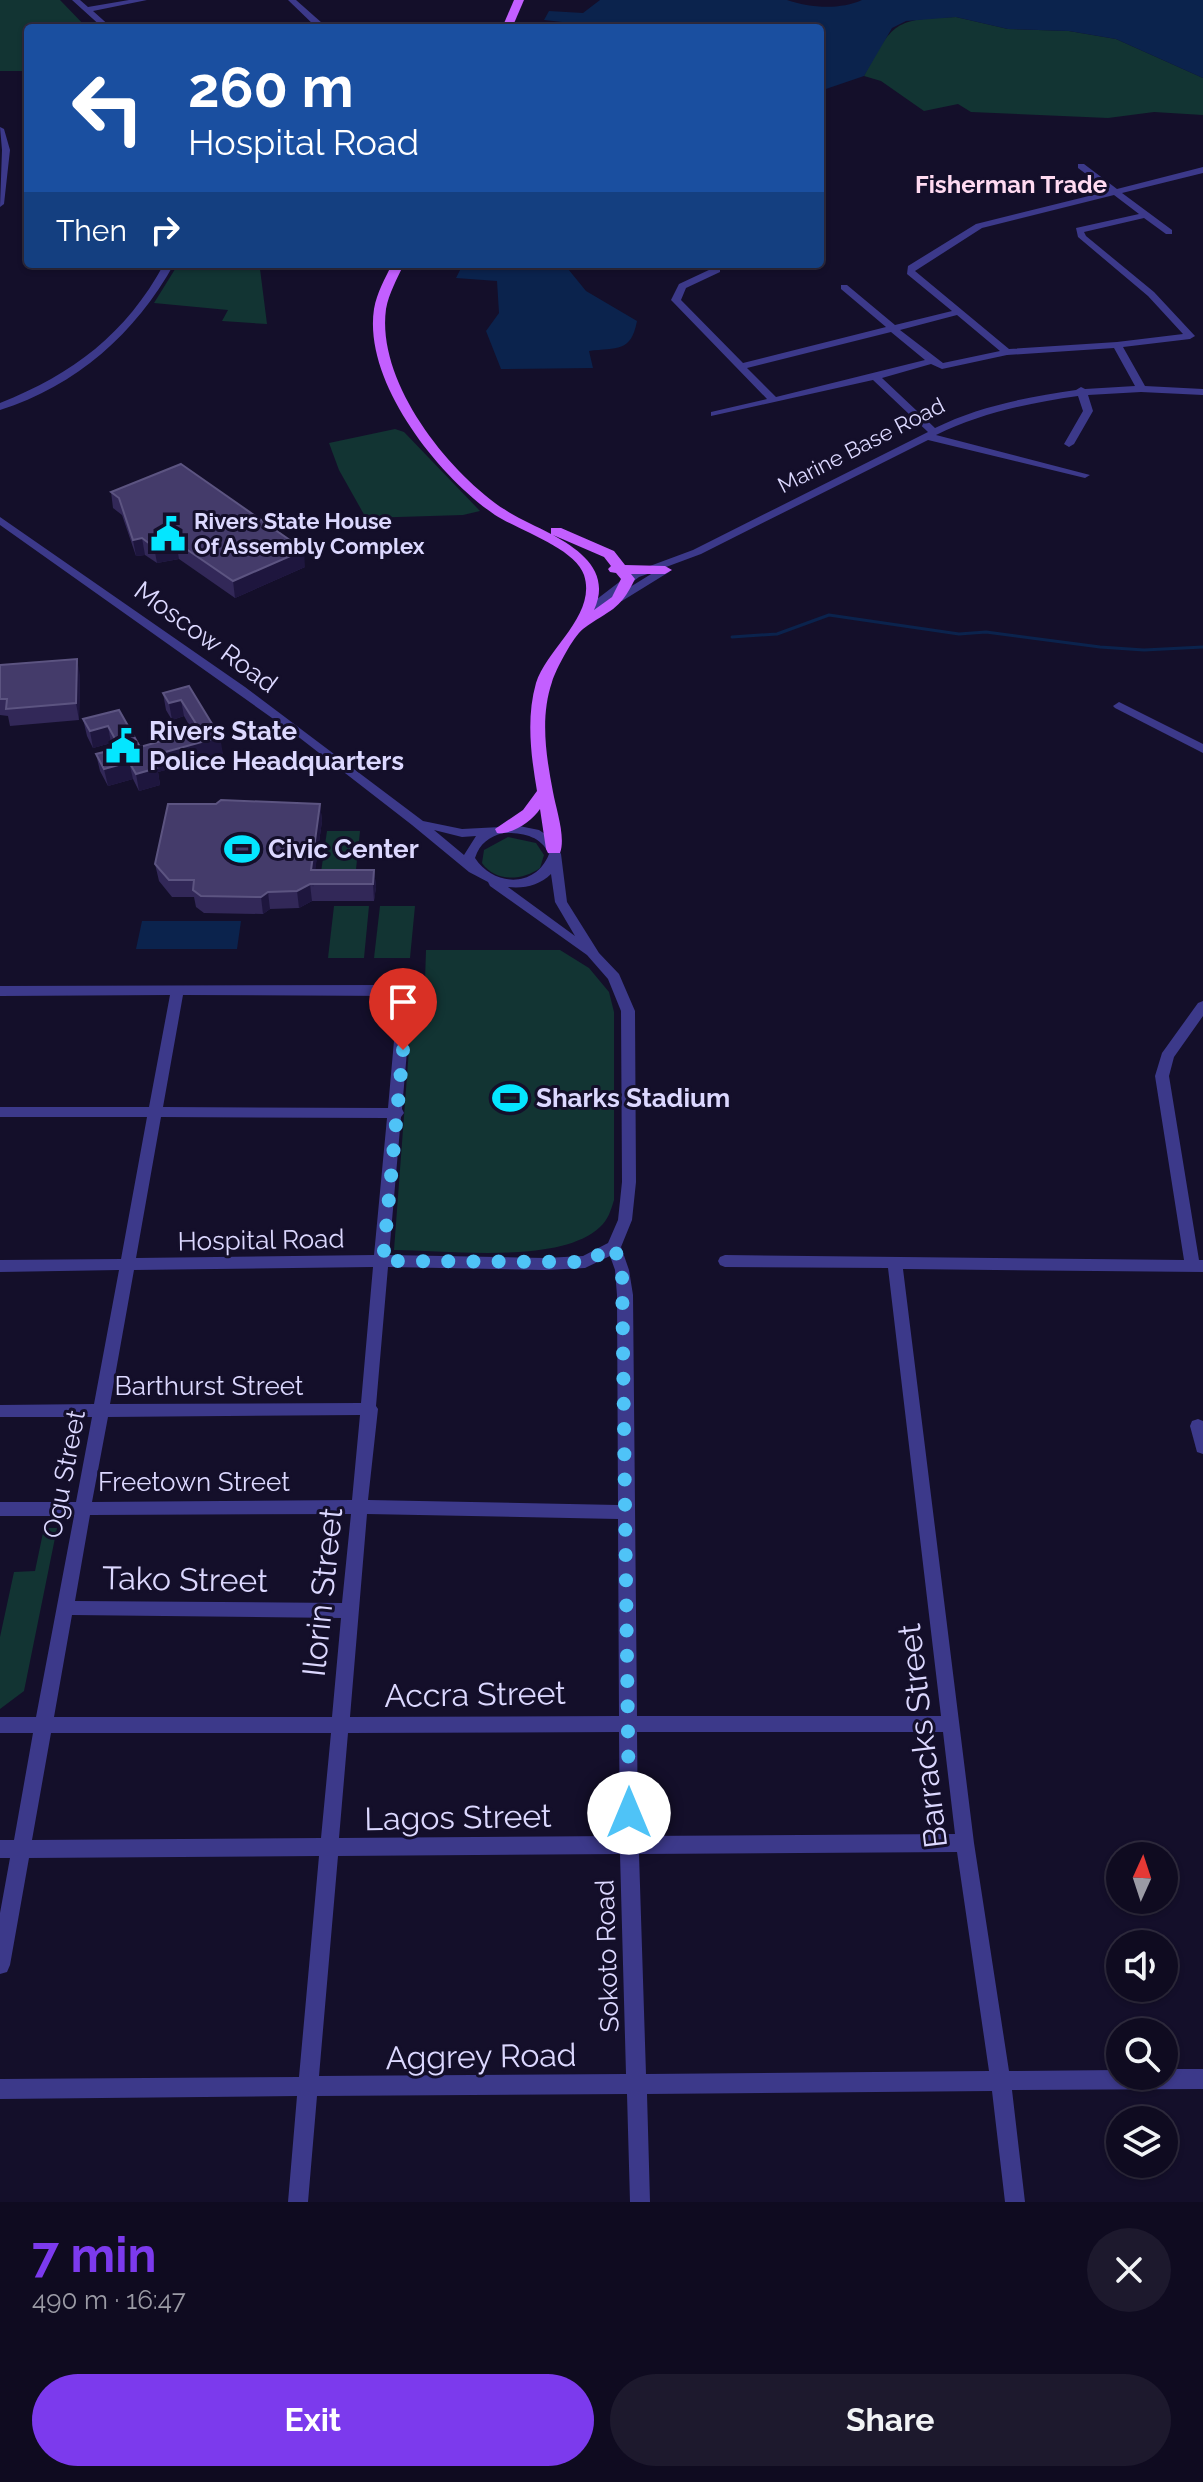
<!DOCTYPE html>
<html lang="en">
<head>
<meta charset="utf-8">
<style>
  :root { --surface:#0f0b20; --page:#1d192d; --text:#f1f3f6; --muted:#9b9ba5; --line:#2f2b3e; --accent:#7c3aed }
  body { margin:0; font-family:Raleway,sans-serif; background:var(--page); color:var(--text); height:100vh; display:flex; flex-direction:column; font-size:30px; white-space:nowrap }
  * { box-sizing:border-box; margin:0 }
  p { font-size:26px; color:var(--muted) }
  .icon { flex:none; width:44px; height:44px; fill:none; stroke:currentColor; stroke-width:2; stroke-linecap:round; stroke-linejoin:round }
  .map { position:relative; height:2202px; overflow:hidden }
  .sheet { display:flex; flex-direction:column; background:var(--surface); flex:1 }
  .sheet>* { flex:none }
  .banner { position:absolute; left:24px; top:24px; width:800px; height:244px; border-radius:8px; box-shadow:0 2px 6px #0004,0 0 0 2px var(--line); background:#1a4fa0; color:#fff; overflow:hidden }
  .needle { width:52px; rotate:3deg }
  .tools { position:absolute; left:1106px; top:1842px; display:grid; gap:16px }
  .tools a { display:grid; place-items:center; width:72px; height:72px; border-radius:50%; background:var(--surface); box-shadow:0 2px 6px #0004,0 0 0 2px var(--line); font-size:40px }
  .pin { position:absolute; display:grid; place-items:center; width:68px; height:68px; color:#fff; margin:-82px -34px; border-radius:50% 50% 50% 0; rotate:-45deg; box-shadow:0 0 8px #0007 }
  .pin .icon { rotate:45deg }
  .me { position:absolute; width:88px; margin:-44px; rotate:0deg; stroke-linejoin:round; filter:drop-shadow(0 0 6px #0008) }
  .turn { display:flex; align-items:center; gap:28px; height:168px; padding:0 32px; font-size:36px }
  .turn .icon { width:104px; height:104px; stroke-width:2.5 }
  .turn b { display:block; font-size:56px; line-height:68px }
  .then { display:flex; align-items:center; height:76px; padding:0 32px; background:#0003; gap:16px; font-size:30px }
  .round { display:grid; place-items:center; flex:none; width:84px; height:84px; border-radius:42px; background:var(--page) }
  .overview { display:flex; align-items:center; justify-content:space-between; height:136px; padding:0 32px }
  h1 { font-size:48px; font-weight:700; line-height:60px; color:var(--accent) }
  .button { display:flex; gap:16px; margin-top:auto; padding:16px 32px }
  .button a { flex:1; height:92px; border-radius:48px; background:var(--accent); color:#fff; font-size:32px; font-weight:700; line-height:92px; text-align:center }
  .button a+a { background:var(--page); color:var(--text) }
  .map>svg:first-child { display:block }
  .green { fill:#123433 }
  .water { fill:#0b234d }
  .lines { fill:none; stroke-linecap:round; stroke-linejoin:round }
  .stream { stroke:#0b234d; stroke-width:3 }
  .minor { fill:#3c398a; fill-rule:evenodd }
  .major { fill:#c35fff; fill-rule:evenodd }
  .wall { fill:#322858 }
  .shaded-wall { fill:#1e163e }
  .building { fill:#443b6a; stroke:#5c5481; stroke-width:2 }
  .route { stroke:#4fc3f7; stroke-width:14; stroke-dasharray:0 25.2 }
  .labels { text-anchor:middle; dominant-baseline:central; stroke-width:6; stroke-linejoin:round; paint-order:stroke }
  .far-street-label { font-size:22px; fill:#dcd8ff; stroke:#140f2a }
  .far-poi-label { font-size:22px; font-weight:bold; fill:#dcd8ff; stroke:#140f2a; text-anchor:start }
  .far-neighbourhood-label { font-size:24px; font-weight:bold; fill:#ffdaf1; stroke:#140f2a }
  .street-label { font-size:26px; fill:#dcd8ff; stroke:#140f2a }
  .poi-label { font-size:26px; font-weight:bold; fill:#dcd8ff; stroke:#140f2a; text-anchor:start }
  .near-street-label { font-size:32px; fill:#dcd8ff; stroke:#140f2a }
</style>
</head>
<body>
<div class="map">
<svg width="1203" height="2202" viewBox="0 0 1203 2202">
  <rect width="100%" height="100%" fill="#140f2a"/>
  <g class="green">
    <path d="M 0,0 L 60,0 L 87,28 L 28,28 L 28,71 L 0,71 Z"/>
    <path d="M 956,17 L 1008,29 L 1069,31 L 1116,39 L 1203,78 L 1203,115 L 1154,112 L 1108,118 L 971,112 L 958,104 L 924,111 L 881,81 L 864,76 C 893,22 894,19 956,17 Z"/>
    <path d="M 177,266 L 260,269 L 267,324 L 222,321 L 228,310 L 154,303 Z"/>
    <path d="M 395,429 L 404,432 L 480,511 L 463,515 L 366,518 L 339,470 L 329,443 Z"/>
    <path d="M 327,831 L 360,831 L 355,879 L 320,879 Z"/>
    <path d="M 508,837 L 536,843 L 544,855 L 540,868 C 522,881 495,882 482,863 L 484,850 Z"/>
    <path d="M 334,906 L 369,906 L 364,958 L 328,958 Z"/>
    <path d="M 380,906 L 415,906 L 410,958 L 374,958 Z"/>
    <path d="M 426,950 L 560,950 L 589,968 L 609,992 L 614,1012 L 614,1200 C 611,1210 608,1220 600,1227 C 560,1265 447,1250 394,1250 L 414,982 L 425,981 Z"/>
    <path d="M 44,1528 L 57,1528 L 24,1691 L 0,1709 L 0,1637 L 14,1572 L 35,1571 Z"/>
  </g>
  <g class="water">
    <path d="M 600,0 L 787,0 C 810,8 840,10 862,0 L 1203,0 L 1203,78 L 1116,39 L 1069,31 L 1008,29 L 956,17 L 906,21 L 892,28 L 864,76 L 820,91 L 820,28 L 590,28 L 589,25 L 544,20 L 549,11 L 583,13 Z"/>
    <path d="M 463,264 L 564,264 L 586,291 L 637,321 C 631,353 617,347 589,351 L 593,368 L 501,369 L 486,331 L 499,313 L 497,281 L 456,278 Z"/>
    <path d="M 142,921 L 241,921 L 237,949 L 136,949 Z"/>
  </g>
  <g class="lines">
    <path class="stream" d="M 732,637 L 777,634 L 829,615 L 959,634 L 986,632 L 1100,647 L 1144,650 L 1203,647"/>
    <g class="minor">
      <path d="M 72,0 L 80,0 L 88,7 L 129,0 L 147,0 L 93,11 L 112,28 L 103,28 Z"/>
      <path d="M 288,0 L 296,0 L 322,23 L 322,27 L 316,27 Z"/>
      <path d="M 0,127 L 4,129 L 10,150 L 4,204 L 0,207 L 2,150 Z"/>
      <path d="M 1078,164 L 1084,164 L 1117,189 L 1203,167 L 1203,173 L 1122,193 L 1172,230 L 1172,234 L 1166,234 L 1144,218 L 1084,232 L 1086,236 L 1154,292 L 1195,336 L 1190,339 L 1123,347 L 1145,386 L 1203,389 L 1203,395 L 1141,392 L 1088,395 L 1093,411 L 1074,444 L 1069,447 L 1064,444 L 1083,411 L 1078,396 C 1029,403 981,413 936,435 L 1090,475 L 1085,478 L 928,440 L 701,554 L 666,567 L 670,570 L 669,572 L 622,601 L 614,601 L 614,597 L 656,571 L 639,577 L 592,613 L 584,613 L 584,609 L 631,573 L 693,550 L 928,432 L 873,380 L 711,416 L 711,412 L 767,399 L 673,302 L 671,300 L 679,284 L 711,269 L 706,264 L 716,264 L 720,268 L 720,272 L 686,288 L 681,300 L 743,363 L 886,327 L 841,289 L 841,285 L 847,285 L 895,325 L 952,311 L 907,274 L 908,266 L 976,224 L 1109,191 L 1078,168 ZM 1114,195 L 1139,214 L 1076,228 L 1078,237 L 1148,296 L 1183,334 L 1117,342 L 1009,349 L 915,271 L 982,228 ZM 957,315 L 1000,351 L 943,363 L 900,330 ZM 891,332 L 925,360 L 776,397 L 747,368 ZM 1114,348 L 1135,386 L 1085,389 L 1081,387 L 1076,390 C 1028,397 979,406 935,428 L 882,378 L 931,364 L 942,369 L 1007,355 Z"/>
      <path d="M 164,264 L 174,264 C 136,333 76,386 0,410 L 0,403 C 73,374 126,334 164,264 Z"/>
      <path d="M 0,517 L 245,687 L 423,821 L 462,829 L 519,826 L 539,830 L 551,838 L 561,854 L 567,902 L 599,953 L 619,974 L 635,1011 L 636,1182 L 632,1220 L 621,1247 L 629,1270 L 633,1295 L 637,1716 L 941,1716 L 888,1268 L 725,1267 L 720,1265 L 718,1261 L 720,1257 L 725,1255 L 1184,1260 L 1155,1076 L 1162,1053 L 1198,1003 L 1203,1001 L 1203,1016 L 1174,1057 L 1169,1076 L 1199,1260 L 1203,1260 L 1203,1272 L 903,1269 L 974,1843 L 1009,2071 L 1120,2070 L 1120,2076 L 1164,2076 L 1164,2069 L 1203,2069 L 1203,2089 L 1012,2090 L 1025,2202 L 1005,2202 L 992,2091 L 647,2094 L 650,2202 L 630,2202 L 627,2094 L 317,2096 L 308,2202 L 288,2202 L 297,2096 L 0,2099 L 0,2079 L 299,2077 L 319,1856 L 29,1858 L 10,1965 L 7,1972 L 0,1974 L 0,1913 L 10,1858 L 0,1858 L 0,1840 L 14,1840 L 33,1733 L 0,1733 L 0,1717 L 36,1717 L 74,1516 L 0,1516 L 0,1502 L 76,1502 L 92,1417 L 0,1417 L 0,1405 L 94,1404 L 119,1270 L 0,1272 L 0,1260 L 121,1259 L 147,1117 L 0,1117 L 0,1107 L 149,1107 L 170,995 L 0,996 L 0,986 L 390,985 L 410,990 L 412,993 L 402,1109 L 404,1113 L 401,1117 L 389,1255 L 545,1258 L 583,1256 L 608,1243 L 618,1220 L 622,1182 L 621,1011 L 608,979 L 587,955 L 490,886 L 488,882 L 469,872 L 412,825 L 296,735 L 0,525 ZM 434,830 L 462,837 L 476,836 L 464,855 ZM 503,833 C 522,833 540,835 549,854 C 536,888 494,887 475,858 C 480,843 489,837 503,833 ZM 551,874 L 555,902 L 575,936 L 508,887 C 524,889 540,885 551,874 ZM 183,995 L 398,996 L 388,1108 L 163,1107 ZM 161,1117 L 387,1118 L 374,1255 L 136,1258 ZM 610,1256 L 615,1270 L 617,1295 L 618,1505 L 368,1500 L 378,1409 L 376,1406 L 388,1267 L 545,1270 L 585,1268 ZM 373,1267 L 361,1403 L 110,1404 L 134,1270 ZM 360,1415 L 352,1500 L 92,1502 L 108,1417 ZM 351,1514 L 342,1603 L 75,1601 L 90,1515 ZM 367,1514 L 618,1519 L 619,1716 L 350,1717 ZM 72,1615 L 341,1618 L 332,1717 L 54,1717 ZM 619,1732 L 620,1836 L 339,1838 L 348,1733 ZM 637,1732 L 943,1732 L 955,1834 L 638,1836 ZM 51,1733 L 331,1733 L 321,1838 L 32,1840 ZM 957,1852 L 989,2071 L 646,2074 L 639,1854 ZM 620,1854 L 626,2074 L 319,2076 L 338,1856 Z"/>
      <path d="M 1119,702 L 1203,744 L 1203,753 L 1115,708 L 1113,706 Z"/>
      <path d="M 1198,1419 L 1203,1421 L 1203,1454 L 1197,1452 L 1190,1426 L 1192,1421 Z"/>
    </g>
    <g class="major">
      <path d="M 514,0 L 524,0 L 512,28 L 502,28 Z"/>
      <path d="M 392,264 L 404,264 C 397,279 389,293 386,309 C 376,382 449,474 507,511 C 521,520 537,526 551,534 L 551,528 L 561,528 L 614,551 L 625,565 L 665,566 L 672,570 L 665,574 L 631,574 L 635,579 C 619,612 610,609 583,629 C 573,637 556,669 552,682 C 540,717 546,756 553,792 C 556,809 566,837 560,853 L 548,853 L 546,849 L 540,809 C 532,821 512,835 497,833 L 495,829 L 523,810 L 537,791 C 531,756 526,718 536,683 C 547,648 597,615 584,575 C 575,548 518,530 495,515 C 438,476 363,382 374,309 C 377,292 385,279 392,264 ZM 553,535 L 604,557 L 611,566 L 608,569 L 610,572 L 616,573 L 621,579 L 612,597 L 594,610 C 611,573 582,551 553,535 Z"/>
    </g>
  </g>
  <g class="wall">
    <path d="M 111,492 L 305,567 L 235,598 L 179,559 L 157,563 L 145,555 L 136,556 L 122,515 L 113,508 Z"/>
    <path d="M 0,665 L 80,675 L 79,720 L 10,726 L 8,716 L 0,715 Z"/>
    <path d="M 189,686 L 223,754 L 158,772 L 160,785 L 139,791 L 133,779 L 108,786 L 100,771 L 96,754 L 114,749 L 111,743 L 93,748 L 87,736 L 83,719 L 119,710 L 140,747 L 193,732 L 184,716 L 172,720 L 166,710 L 163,693 Z"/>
    <path d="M 320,804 L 322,821 L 315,870 L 374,870 L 376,887 L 374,901 L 312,901 L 299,908 L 270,909 L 263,914 L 204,913 L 196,907 L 194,897 L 172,897 L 159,881 L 155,864 Z"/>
  </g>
  <g class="shaded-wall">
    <path d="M 142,538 L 145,555 L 136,556 L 133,540 Z"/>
    <path d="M 176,542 L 179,559 L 157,563 L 154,547 Z"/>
    <path d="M 304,550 L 305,567 L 235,598 L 233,581 Z"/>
    <path d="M 77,659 L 80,675 L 79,720 L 76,703 Z"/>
    <path d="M 181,700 L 184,716 L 172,720 L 169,703 Z"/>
    <path d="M 108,726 L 111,743 L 93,748 L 90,731 Z"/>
    <path d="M 220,737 L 223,754 L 158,772 L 160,785 L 139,791 L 136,774 L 151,756 Z"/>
    <path d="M 129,762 L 133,779 L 108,786 L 104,769 Z"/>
    <path d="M 320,804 L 322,821 L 313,887 L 311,870 Z"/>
    <path d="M 374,870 L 376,887 L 374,901 L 373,884 Z"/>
    <path d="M 310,884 L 312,901 L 299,908 L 297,891 Z"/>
    <path d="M 268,892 L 270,909 L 263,914 L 261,897 Z"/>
  </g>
  <g class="building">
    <path d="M 181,464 L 304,550 L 233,581 L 176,542 L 154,547 L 142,538 L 133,540 L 119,498 L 111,492 Z"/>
    <path d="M 77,659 L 76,703 L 6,709 L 7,699 L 0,699 L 0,665 Z"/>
    <path d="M 189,686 L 220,737 L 151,756 L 157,768 L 136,774 L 129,762 L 104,769 L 96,754 L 120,748 L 108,726 L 90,731 L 83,719 L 119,710 L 140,747 L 200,730 L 181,700 L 169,703 L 163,693 Z"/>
    <path d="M 221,800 L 320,804 L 311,870 L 374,870 L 373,884 L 310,884 L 297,891 L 268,892 L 261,897 L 201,896 L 193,890 L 194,880 L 169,880 L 155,864 L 168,804 L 216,804 Z"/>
  </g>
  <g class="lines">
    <path class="route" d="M 403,1050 L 383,1261 L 585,1262 L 614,1247 L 622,1270 L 629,1813"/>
  </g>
  <defs>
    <g id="civic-bare" transform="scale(2.76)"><path d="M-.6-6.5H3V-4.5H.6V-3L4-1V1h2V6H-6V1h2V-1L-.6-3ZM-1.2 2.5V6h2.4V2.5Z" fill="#04e6ff" stroke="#140f2a" stroke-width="2.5" paint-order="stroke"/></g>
    <g id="stadium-bare" transform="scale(2.76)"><path d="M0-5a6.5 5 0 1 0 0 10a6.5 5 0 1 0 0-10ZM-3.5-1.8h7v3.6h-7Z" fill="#04e6ff" stroke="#140f2a" stroke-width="2.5" paint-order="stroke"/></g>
  </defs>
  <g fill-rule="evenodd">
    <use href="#civic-bare" x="168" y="534"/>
    <use href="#civic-bare" x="123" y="746"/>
    <use href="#stadium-bare" x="242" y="849"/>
    <use href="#stadium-bare" x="510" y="1098"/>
  </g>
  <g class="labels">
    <g class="far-street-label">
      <text transform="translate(861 445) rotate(-27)">Marine Base Road</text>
    </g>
    <g class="far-poi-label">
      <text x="194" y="521">Rivers State House<tspan x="194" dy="25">Of Assembly Complex</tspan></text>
    </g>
    <g class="far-neighbourhood-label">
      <text x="1011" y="184">Fisherman Trade</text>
    </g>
    <g class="street-label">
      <text transform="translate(206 637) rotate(36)">Moscow Road</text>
      <text transform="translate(261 1240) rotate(-1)">Hospital Road</text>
      <text x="209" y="1386">Barthurst Street</text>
      <text transform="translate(64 1474) rotate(-79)">Ogu Street</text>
      <text x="194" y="1482">Freetown Street</text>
      <text transform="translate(607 1956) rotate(-92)">Sokoto Road</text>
    </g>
    <g class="poi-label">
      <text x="149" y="731">Rivers State<tspan x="149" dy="30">Police Headquarters</tspan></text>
      <text x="268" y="849">Civic Center</text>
      <text x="536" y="1098">Sharks Stadium</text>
    </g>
    <g class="near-street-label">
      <text transform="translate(185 1579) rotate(1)">Tako Street</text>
      <text transform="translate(322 1592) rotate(-84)">Ilorin Street</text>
      <text transform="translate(475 1694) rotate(-1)">Accra Street</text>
      <text transform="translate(922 1736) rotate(-97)">Barracks Street</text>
      <text transform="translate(458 1817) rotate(-1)">Lagos Street</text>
      <text transform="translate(481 2056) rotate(-1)">Aggrey Road</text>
    </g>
  </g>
</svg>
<div class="tools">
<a><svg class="needle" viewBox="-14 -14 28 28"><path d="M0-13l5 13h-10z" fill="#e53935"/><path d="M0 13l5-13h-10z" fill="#9b9ba5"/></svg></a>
<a><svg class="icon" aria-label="sound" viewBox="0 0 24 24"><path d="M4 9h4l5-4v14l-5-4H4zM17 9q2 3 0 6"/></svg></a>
<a><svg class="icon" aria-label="search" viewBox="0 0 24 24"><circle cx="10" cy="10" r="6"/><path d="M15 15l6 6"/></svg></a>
<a><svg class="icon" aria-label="layers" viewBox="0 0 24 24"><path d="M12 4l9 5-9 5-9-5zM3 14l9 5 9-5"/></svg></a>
</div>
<div class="pin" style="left:403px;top:1050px;background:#d93025"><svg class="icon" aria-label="arrive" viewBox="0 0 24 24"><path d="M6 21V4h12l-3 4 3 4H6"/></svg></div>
<svg class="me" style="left:629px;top:1813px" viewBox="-20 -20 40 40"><circle r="19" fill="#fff"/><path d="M0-13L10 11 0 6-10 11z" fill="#4fc3f7"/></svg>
<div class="banner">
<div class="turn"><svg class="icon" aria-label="left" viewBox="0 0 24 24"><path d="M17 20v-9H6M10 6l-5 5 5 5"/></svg><div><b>260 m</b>Hospital Road</div></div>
<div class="then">Then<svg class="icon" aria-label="right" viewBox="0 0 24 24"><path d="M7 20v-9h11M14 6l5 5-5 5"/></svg></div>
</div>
</div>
<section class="sheet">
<div class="overview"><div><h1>7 min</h1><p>490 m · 16:47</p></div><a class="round"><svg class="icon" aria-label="close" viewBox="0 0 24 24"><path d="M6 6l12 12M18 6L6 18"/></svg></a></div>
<div class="button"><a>Exit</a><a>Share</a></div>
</section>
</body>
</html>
